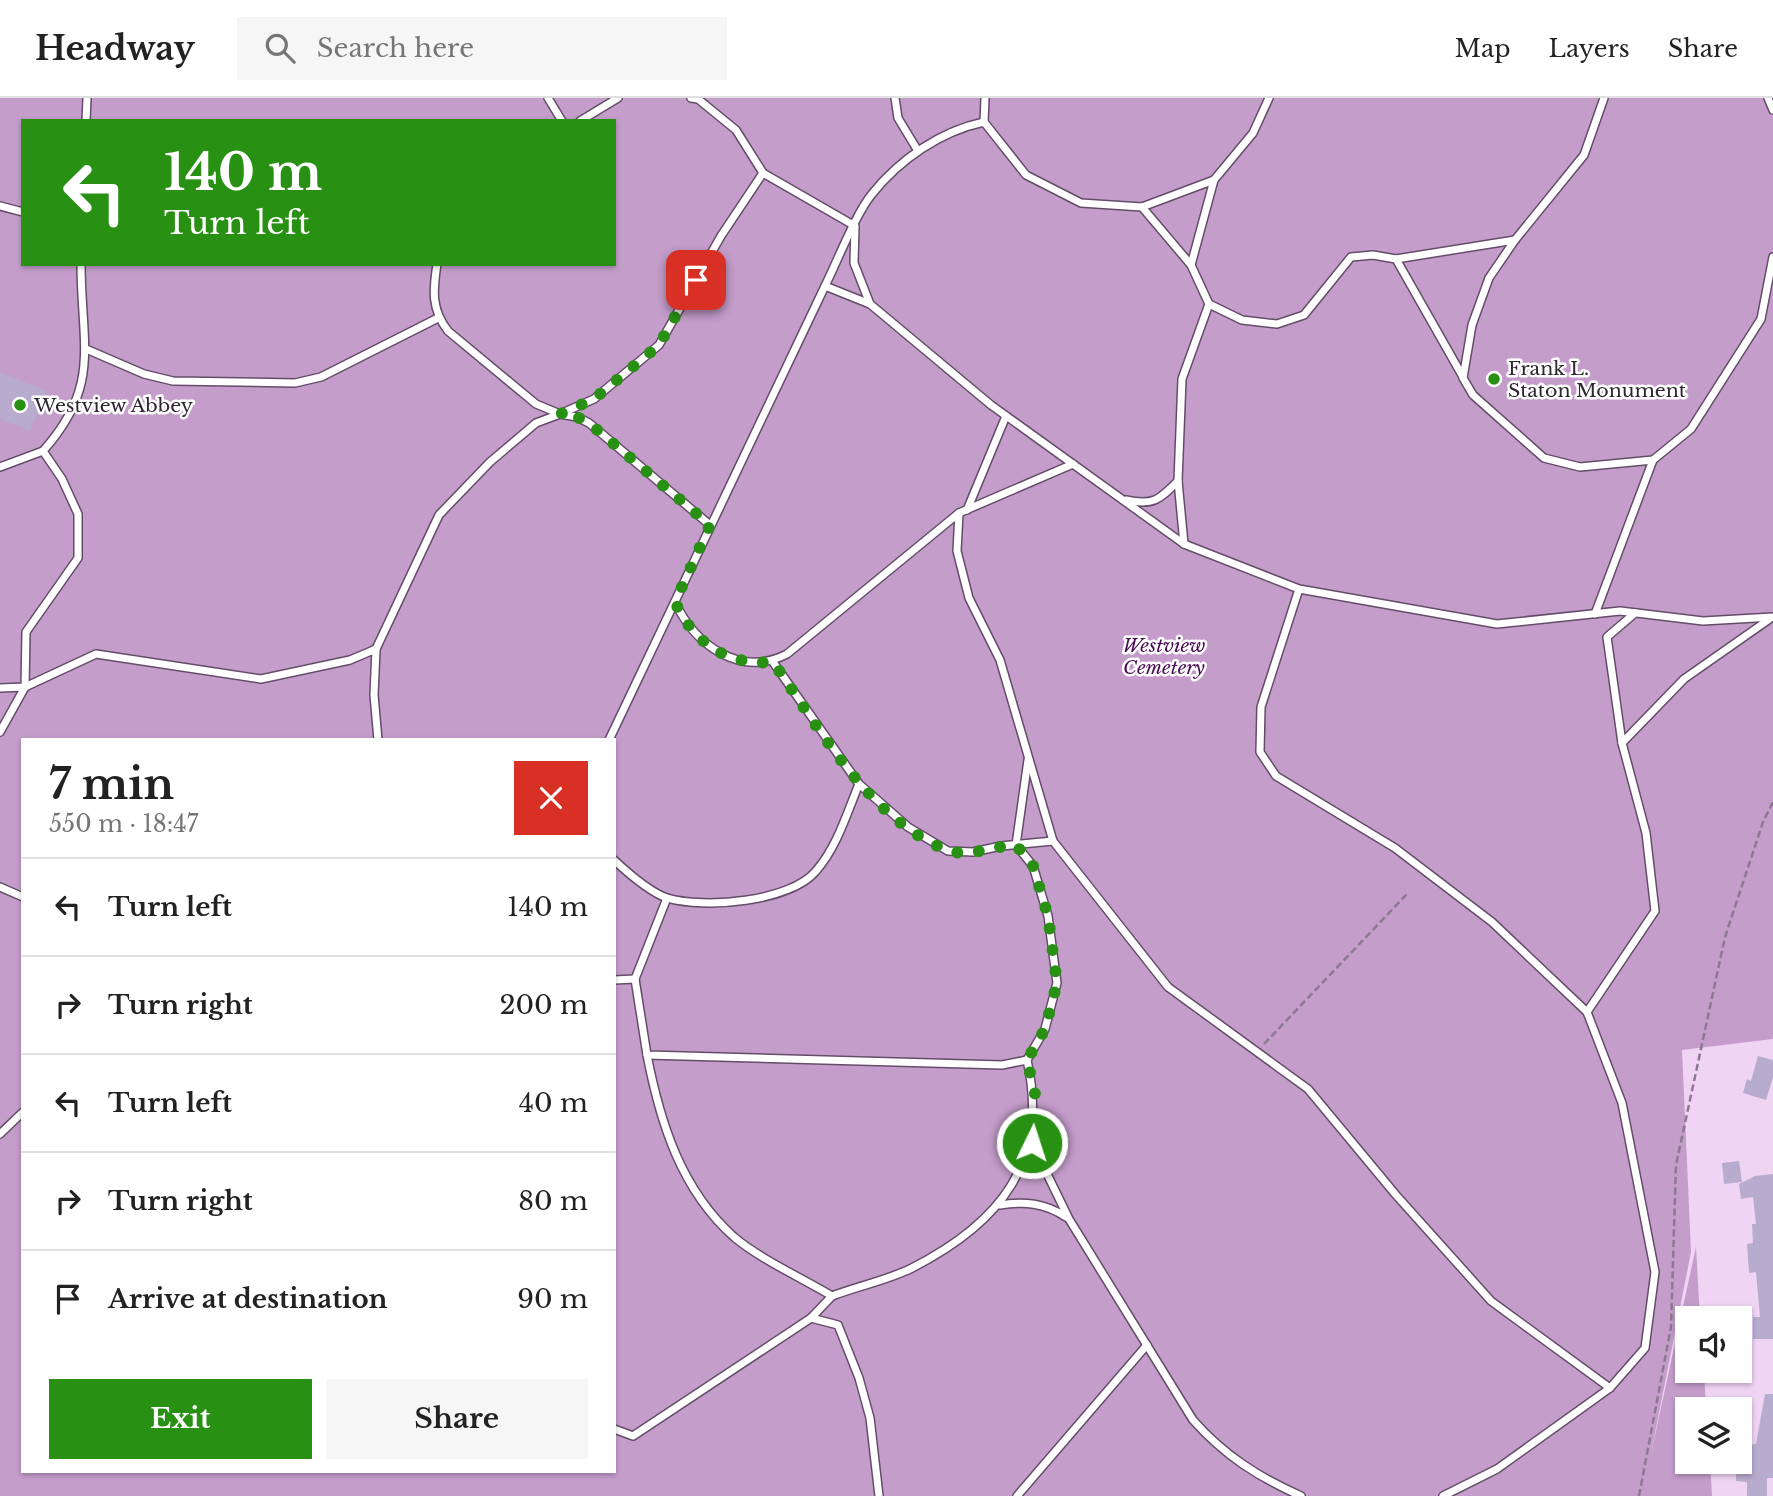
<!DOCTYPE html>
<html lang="en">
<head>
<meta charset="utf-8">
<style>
  :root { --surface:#fff; --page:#f6f6f6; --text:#222; --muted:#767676; --line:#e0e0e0; --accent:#289013 }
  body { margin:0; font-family:"Libre Baskerville",serif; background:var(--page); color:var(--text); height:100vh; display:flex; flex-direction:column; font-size:26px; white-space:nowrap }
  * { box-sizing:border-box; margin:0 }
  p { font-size:23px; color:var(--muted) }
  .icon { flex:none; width:38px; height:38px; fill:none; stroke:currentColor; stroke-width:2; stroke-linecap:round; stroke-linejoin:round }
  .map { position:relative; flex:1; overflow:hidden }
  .sheet { position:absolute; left:21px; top:640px; width:595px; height:735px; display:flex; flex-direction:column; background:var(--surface); border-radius:0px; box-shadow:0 2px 5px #0004 }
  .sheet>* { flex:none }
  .top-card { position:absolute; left:21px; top:21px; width:595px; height:147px; border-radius:0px; box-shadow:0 2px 5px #0004; background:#289013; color:#fff; overflow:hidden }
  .fabs { position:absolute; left:1675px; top:1208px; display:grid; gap:14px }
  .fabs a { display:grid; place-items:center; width:77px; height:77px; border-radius:0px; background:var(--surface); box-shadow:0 2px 5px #0004; font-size:35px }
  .pin { position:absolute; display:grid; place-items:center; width:60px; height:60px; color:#fff; margin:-30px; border-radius:14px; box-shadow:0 4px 10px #0006 }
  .me { position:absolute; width:77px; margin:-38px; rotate:4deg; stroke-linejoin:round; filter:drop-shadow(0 0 5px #0008) }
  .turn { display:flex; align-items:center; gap:24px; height:147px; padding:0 28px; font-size:32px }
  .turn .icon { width:91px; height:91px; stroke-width:2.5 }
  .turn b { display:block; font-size:49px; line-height:60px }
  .round { display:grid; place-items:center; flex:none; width:74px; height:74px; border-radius:0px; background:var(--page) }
  .headline { display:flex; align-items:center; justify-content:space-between; height:119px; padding:0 28px }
  h1 { font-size:42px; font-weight:700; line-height:52px }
  .primary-button { display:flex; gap:14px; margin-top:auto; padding:14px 28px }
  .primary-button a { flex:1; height:80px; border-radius:0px; background:var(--accent); color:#fff; font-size:28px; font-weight:700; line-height:80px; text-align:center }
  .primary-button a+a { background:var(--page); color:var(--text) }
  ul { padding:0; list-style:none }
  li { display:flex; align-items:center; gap:21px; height:98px; padding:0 28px; border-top:2px solid var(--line) }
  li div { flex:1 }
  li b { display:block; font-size:26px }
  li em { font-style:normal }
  header { display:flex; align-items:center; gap:42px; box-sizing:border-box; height:98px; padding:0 35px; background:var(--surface); border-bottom:2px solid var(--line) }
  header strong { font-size:33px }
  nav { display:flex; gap:38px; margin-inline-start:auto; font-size:24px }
  .search { width:490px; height:63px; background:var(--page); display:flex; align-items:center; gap:18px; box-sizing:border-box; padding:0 24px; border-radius:0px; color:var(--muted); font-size:26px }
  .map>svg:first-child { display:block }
  .green { fill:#c49dcb; fill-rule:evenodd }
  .building { fill:#b7abce }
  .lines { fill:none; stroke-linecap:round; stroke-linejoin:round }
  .lane-casing { stroke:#644d68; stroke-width:10 }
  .path { stroke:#8b798f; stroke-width:2.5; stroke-dasharray:7 3.5; stroke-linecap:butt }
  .lane { stroke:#fff; stroke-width:7 }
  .route { stroke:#289013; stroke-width:12; stroke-dasharray:0 21.6 }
  .poi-dot { fill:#289013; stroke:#fff; stroke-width:2.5 }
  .labels { text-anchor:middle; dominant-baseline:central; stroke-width:5; stroke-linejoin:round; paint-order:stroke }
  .poi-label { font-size:19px; fill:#2f2531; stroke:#fff; text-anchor:start }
  .park-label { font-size:19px; font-style:italic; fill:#4a0955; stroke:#fff }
</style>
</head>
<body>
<header>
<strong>Headway</strong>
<div class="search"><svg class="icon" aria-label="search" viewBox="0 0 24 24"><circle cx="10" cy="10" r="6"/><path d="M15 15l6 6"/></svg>Search here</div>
<nav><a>Map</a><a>Layers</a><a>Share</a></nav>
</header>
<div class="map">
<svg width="1773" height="1398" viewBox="0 0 1773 1398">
  <rect width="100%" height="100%" fill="#efd4f4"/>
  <path class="green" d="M 0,0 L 1773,0 L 1773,941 L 1682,952 L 1691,1154 L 1650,1360 L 1696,1149 L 1700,1220 L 1687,1220 L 1687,1272 L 1704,1272 L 1706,1311 L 1687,1311 L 1687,1363 L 1710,1363 L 1712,1398 L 0,1398 ZM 23,23 L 614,23 L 614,166 L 23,166 ZM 23,642 L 614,642 L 614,1374 L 23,1374 Z"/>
  <g class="building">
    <path d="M 0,274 L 47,293 L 30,333 L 0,321 Z"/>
    <path d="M 1758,958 L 1773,962 L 1773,979 L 1766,1002 L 1743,995 L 1747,981 L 1751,983 Z"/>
    <path d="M 1739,1063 L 1742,1084 L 1724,1086 L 1722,1065 Z"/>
    <path d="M 1773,1076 L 1773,1241 L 1753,1241 L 1753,1219 L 1760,1219 L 1756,1174 L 1749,1175 L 1747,1146 L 1753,1145 L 1752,1126 L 1756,1126 L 1753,1099 L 1741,1101 L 1739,1086 L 1755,1078 Z"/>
    <path d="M 1765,1296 L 1773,1296 L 1773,1380 L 1767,1380 L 1767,1398 L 1747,1398 L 1747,1384 L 1736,1383 L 1736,1366 L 1740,1366 L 1740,1348 L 1756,1346 Z"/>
  </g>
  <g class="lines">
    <g class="lane-casing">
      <g id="lane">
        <path d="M 548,0 L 562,23"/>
        <path d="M 691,0 L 698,1 L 736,32 L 763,75 L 855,128 L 854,165 L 870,206"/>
        <path d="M 895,0 L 898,20 L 918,53"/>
        <path d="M 1604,0 L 1584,57 L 1515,142 L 1489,180 L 1472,227 L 1463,280 L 1473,297 L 1544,360 L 1580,369 L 1653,362 L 1691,331 L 1761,221 L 1773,159"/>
        <path d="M 1768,0 L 1773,12"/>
        <path d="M 86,23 L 87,0"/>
        <path d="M 580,23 L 618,0"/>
        <path d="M 984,24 L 985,0"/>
        <path d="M 0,108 L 23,114"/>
        <path d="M 1142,109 L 1191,167 L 1209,206 L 1242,222 L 1277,226 L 1304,217 L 1351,159 L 1373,157 L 1396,161 L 1515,142"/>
        <path d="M 1396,161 L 1463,279"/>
        <path d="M 437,166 C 433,192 431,211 448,233 L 536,306 L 560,316 L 594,301 L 659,247 L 721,138 L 763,75"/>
        <path d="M 1191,167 L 1214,82 L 1253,35 L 1269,0"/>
        <path d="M 825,188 C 838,162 855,117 872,96 C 900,61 941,33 984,24 L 1026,77 L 1081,105 L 1142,109 L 1214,82"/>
        <path d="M 86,251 L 144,276 L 173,283 L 295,285 L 321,279 L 438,220"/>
        <path d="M 0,369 L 43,353"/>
        <path d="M 1126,402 C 1153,408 1159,402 1178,383"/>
        <path d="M 967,412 L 1006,318"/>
        <path d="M 959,415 L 957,453 L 969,500 L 1000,562 L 1053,743 L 1168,889 L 1308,991 L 1396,1097 L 1491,1203 L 1610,1290"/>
        <path d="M 1184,446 L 1178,383 L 1182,281 L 1209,206"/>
        <path d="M 1299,491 L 1261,609 L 1260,654 L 1276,678 L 1395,750 L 1492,824 L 1587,914 L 1622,1005 L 1655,1174 L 1645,1250 L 1610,1290 L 1497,1371 L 1443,1398"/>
        <path d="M 675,504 C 695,547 740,580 787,556 L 959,415 L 1073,366"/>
        <path d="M 1595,516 L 1653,362"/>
        <path d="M 773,564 L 859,686 L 908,729 L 948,753 L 973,754 L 1001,748 L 1053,743"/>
        <path d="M 0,590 L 25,589 L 96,556 L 261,581 L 350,562 L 376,551"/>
        <path d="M 0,634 L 25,589 L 26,534 L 78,460 L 78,416 L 62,381 L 43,353 C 102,287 81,246 81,166"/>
        <path d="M 378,642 L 374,597 L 376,551 L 439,417 L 490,364 L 536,325 L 560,316 L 577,319 L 589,325 L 710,427"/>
        <path d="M 609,642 L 825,188 L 870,206 L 991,307 L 1184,446 L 1299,491 L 1497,526 L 1620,513 L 1703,523 L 1773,519"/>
        <path d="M 1622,645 L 1684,581 L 1771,520"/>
        <path d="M 614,762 C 628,775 649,794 667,800 C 704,811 790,804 816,773 C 837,749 847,715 859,686"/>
        <path d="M 0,789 L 23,799"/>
        <path d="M 667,800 L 635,881 L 647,957 L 1002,967 L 1027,962"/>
        <path d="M 614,882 L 635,881"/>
        <path d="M 1587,914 L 1655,813 L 1646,735 L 1622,645 L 1607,539 L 1635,515"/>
        <path d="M 647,957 C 660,1024 681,1092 734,1139 C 760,1161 802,1180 832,1198 C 858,1188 888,1182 912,1170 C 1000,1125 1050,1064 1027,962 L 1045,931 L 1057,885 L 1048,818 L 1033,768 L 1016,747 L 1028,662"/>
        <path d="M 0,1036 L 23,1014"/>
        <path d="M 1032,1045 L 1069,1121 L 1193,1322 C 1224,1357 1258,1379 1301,1398"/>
        <path d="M 1000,1107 C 1024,1103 1045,1105 1066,1119"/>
        <path d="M 811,1220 L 838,1227 L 859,1280 L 870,1320 L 879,1398"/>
        <path d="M 614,1331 L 633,1338 L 811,1220 L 832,1198"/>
        <path d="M 1017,1398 L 1147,1247"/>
      </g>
    </g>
    <g class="path">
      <path d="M 1264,946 L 1408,795"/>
      <path d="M 1639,1398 L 1671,1229 L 1676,1067 L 1725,839 L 1763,724 L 1773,704"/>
    </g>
    <use href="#lane" class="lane"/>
  </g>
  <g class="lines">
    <path class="route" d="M 696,182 L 659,247 L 594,301 L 560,316 L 577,319 L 589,325 L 710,427 L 675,504 C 694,545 727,568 773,564 C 818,628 869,722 947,752 C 968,760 994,748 1016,747 L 1033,768 L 1048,818 L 1057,885 L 1045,931 L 1027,962 L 1035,996 L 1032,1045"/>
  </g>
  <g class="poi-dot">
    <circle cx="1494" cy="281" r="7"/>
    <circle cx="20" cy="307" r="7"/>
  </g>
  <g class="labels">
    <g class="poi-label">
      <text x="1508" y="270">Frank L.<tspan x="1508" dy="22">Staton Monument</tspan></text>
      <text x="34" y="307">Westview Abbey</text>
    </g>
    <g class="park-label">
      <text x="1164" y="547">Westview<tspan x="1164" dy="22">Cemetery</tspan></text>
    </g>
  </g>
</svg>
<div class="fabs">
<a><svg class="icon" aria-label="sound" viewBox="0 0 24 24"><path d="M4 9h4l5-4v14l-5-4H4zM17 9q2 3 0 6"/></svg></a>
<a><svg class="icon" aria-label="layers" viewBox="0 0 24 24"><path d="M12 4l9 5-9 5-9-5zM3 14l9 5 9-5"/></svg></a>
</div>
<div class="pin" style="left:696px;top:182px;background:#d93025"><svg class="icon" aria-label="arrive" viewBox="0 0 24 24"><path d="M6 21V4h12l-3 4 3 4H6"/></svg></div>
<svg class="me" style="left:1032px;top:1045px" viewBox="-20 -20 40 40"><circle r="17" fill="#289013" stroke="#fff" stroke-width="3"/><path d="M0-11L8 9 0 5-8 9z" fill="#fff"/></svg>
<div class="top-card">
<div class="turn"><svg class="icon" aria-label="left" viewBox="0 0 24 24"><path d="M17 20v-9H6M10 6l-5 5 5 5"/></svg><div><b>140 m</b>Turn left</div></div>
</div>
<section class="sheet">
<div class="headline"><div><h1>7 min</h1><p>550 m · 18:47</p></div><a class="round" style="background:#d93025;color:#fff"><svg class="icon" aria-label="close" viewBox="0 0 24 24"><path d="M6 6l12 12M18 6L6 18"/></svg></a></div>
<ul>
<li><svg class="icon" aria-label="left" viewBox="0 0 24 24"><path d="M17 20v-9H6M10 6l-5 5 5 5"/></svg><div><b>Turn left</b></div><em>140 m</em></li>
<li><svg class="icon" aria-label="right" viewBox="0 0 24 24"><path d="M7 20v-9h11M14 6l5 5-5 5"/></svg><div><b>Turn right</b></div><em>200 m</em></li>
<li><svg class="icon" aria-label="left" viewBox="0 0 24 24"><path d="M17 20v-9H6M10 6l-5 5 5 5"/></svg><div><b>Turn left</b></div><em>40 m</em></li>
<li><svg class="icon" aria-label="right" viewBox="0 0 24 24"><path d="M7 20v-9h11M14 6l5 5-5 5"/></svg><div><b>Turn right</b></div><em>80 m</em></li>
<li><svg class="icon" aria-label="arrive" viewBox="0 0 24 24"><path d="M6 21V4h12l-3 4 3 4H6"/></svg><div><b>Arrive at destination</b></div><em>90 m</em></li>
</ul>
<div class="primary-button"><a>Exit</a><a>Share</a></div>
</section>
</div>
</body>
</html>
